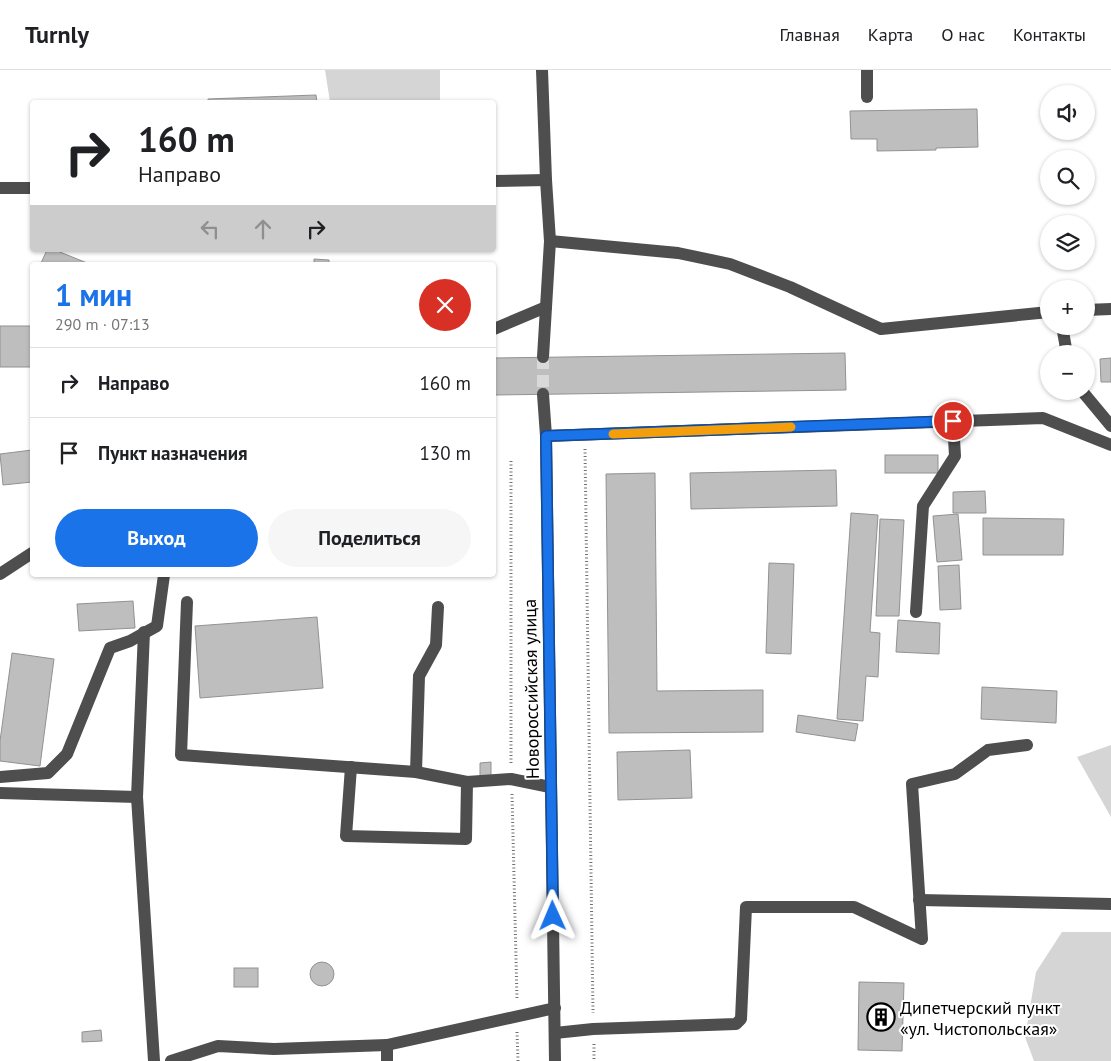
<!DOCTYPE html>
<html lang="ru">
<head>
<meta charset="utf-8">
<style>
  :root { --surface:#fff; --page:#f6f6f6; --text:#202124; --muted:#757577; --line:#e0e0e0; --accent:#1a73e8 }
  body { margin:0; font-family:"PT Sans",sans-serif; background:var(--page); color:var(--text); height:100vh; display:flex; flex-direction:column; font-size:19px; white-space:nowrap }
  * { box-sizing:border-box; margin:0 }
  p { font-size:16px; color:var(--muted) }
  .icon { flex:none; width:28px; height:28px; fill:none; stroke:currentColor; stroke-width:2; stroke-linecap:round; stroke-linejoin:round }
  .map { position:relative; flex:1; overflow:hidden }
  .drawer { position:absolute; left:30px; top:192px; width:466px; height:315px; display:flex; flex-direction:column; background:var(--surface); border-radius:5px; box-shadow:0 1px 4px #0004 }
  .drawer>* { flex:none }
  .hud { position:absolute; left:30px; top:30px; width:466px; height:152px; border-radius:5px; box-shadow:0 1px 4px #0004; background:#fff; color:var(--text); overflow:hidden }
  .buttons { position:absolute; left:1040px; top:15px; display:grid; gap:10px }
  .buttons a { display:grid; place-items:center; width:55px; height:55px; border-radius:50%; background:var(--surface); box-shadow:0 1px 4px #0004; font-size:25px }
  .pin { position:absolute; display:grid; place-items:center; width:42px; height:42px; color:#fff; margin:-21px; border:2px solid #fff; border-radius:50%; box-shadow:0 1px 5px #0007 }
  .me { position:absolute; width:55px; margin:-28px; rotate:359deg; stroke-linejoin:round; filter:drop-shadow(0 0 4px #0008) }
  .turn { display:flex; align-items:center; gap:18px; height:105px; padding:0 25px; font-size:22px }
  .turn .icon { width:65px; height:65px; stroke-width:2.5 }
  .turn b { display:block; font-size:35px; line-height:42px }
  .lanes { display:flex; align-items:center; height:48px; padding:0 25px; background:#0003; justify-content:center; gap:25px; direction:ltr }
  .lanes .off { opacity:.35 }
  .round { display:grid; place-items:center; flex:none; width:52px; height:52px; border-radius:26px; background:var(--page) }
  .summary { display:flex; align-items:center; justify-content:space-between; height:85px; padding:0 25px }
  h1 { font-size:30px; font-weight:800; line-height:38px; color:var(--accent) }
  .action { display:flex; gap:10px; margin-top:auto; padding:10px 25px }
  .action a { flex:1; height:58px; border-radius:30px; background:var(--accent); color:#fff; font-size:20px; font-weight:800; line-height:58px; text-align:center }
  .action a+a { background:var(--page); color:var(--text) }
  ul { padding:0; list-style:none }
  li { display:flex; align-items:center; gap:15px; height:70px; padding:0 25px; border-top:1px solid var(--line) }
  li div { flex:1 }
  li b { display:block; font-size:19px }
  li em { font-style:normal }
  header { display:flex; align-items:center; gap:30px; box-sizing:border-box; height:70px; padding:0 25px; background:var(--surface); border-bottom:1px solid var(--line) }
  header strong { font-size:24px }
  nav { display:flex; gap:28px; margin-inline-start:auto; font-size:18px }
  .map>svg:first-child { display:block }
  .green { fill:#d5d5d5 }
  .building { fill:#bebebe; stroke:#929292 }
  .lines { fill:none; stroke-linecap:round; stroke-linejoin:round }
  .minor-tunnel { stroke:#d9d9d9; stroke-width:12; stroke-dasharray:12 6; stroke-linecap:butt }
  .path { stroke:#707070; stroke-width:3; stroke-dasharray:1 2.5; stroke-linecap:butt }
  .minor { stroke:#4e4e4e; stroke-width:12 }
  .route-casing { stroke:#114b97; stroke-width:12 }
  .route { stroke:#1a73e8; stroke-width:9 }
  .slow { stroke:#f59e0b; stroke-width:9 }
  .labels { text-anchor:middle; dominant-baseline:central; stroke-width:4; stroke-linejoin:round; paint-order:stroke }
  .street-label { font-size:18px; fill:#000; stroke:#fff }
  .poi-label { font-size:18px; fill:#000; stroke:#fff; text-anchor:start }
</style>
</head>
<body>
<header>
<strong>Turnly</strong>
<nav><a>Главная</a><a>Карта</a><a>О нас</a><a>Контакты</a></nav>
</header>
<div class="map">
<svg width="1111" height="991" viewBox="0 0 1111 991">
  <rect width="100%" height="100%" fill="#fff"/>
  <g class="green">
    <path d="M 325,0 L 440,0 L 440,32 L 330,32 Z"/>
    <path d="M 1111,675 L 1111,747 L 1077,687 Z"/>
    <path d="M 1062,862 L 1111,862 L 1111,991 L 1034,991 L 1025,967 L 1036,902 Z"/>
  </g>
  <g class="building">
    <path d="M 316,25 L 317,32 L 208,32 L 208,29 Z"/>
    <path d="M 977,39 L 978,77 L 936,78 L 936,80 L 877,81 L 877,69 L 851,69 L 850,41 Z"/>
    <path d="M 47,180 L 55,180 L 92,195 L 46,195 L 41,193 Z"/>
    <path d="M 314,189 L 329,190 L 329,195 L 314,195 Z"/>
    <rect x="0" y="256" width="32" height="41"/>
    <path d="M 845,283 L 846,320 L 494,325 L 494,288 Z"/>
    <path d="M 1111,288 L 1111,312 L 1101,312 L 1100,289 Z"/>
    <path d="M 32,380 L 32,412 L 3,415 L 0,384 Z"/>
    <rect x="885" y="385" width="53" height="18"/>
    <path d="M 836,400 L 837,436 L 691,439 L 690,403 Z"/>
    <path d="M 655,403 L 657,621 L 763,620 L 763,662 L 609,663 L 606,404 Z"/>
    <path d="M 985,421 L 986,443 L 953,443 L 953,422 Z"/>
    <path d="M 851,443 L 878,445 L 870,562 L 880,563 L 878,607 L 866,606 L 863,651 L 837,649 Z"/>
    <path d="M 958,444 L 962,490 L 937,492 L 933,446 Z"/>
    <path d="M 983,448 L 1064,449 L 1063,485 L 983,485 Z"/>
    <path d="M 880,449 L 904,450 L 899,546 L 876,546 Z"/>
    <path d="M 769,493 L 794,494 L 791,584 L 766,583 Z"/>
    <path d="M 959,495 L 961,539 L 940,540 L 938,496 Z"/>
    <path d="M 133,531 L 135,558 L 79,561 L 77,534 Z"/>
    <path d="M 317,547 L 323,618 L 200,628 L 195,556 Z"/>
    <path d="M 898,550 L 940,553 L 939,584 L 896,582 Z"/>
    <path d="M 12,583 L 54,589 L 40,696 L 0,691 L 0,671 Z"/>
    <path d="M 982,617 L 1057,621 L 1056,653 L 981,649 Z"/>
    <path d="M 798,645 L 858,654 L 855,671 L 796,662 Z"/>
    <path d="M 690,680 L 692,728 L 618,730 L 617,682 Z"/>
    <path d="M 491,692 L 491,708 L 480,708 L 480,693 Z"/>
    <circle cx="322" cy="904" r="12"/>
    <rect x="234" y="898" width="24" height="19"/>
    <path d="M 859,912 L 904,913 L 902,981 L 858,980 Z"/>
    <path d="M 101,960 L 102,971 L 82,972 L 82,962 Z"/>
  </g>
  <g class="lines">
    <path class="minor-tunnel" d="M 543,287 L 543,324"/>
    <g class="path">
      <path d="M 585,379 L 593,943"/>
      <path d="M 511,391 L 511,693"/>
      <path d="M 512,724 L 517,930"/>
      <path d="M 517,962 L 518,991"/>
      <path d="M 594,974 L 594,991"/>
    </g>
    <g class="minor">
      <path d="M 542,0 L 546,110 L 550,171 L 543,287"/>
      <path d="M 867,0 L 867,27"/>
      <path d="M 494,111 L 546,110"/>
      <path d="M 0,118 L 32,118"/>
      <path d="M 550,171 L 678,183 L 730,194 L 790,217 L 881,259 L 1049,242"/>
      <path d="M 1086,240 L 1111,239"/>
      <path d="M 1062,256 L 1067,284"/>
      <path d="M 494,259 L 546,237"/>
      <path d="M 1082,321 L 1111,356"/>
      <path d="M 543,324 L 546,366 L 555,991"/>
      <path d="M 546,366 L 1043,348 L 1111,375"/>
      <path d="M 0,504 L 32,483"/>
      <path d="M 187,532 L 181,685 L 416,702 L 467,712 L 511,709 L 550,717"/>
      <path d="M 916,542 L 923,436 L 955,386 L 953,351"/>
      <path d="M 144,562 L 137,727 L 154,991"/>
      <path d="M 351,697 L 346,766 L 466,769 L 467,712"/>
      <path d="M 416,702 L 419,606 L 436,575 L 438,537"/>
      <path d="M 0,707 L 48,703 L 67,684 L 110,578 L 130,571 L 157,556 L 164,505"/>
      <path d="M 0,723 L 137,727"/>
      <path d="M 919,830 L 1111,834"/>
      <path d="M 555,963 L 593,959 L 736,954 L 741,949 L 746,837 L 854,837 L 922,869 L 912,714 L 955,704 L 988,680 L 1027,675"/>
      <path d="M 387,975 L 387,991"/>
      <path d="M 171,991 L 218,976 L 274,979 L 387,975 L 555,938"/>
    </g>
  </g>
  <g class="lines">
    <g class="route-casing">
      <path id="route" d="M 553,846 L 546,366 L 953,351"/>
    </g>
    <use href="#route" class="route"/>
    <path class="slow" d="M 613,364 L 791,357"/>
  </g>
  <defs>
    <g id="building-ring" transform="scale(1.4375)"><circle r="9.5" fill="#fff" stroke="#000" stroke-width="1.5"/><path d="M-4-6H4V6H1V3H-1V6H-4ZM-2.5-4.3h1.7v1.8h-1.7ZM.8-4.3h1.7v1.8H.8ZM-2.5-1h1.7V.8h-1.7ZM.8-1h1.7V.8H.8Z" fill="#000"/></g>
  </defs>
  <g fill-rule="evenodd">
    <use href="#building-ring" x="881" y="947"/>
  </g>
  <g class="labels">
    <g class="street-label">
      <text transform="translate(531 619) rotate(-91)">Новороссийская улица</text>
    </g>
    <g class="poi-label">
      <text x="900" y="937">Дипетчерский пункт<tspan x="900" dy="21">«ул. Чистопольская»</tspan></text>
    </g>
  </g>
</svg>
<div class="buttons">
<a><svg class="icon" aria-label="sound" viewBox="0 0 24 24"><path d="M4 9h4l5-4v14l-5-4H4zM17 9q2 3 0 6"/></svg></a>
<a><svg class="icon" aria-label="search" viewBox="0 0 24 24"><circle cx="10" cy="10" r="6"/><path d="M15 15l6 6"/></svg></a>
<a><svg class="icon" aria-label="layers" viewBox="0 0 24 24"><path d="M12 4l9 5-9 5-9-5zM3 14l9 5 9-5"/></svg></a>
<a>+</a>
<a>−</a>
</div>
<div class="pin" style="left:953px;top:351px;background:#d93025"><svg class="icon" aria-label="arrive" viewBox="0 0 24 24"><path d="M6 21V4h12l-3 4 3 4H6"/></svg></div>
<svg class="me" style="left:553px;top:846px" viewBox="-20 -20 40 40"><path d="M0-17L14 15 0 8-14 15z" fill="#1a73e8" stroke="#fff" stroke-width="4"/></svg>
<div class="hud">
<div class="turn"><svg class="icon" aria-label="right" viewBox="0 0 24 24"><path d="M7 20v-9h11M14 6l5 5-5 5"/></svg><div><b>160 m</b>Направо</div></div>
<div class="lanes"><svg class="icon off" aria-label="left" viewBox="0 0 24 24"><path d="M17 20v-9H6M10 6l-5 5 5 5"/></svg><svg class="icon off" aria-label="ahead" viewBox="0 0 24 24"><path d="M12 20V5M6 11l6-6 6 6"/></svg><svg class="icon" aria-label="right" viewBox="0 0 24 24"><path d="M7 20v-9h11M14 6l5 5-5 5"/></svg></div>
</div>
<section class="drawer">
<div class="summary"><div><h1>1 мин</h1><p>290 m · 07:13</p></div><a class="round" style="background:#d93025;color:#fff"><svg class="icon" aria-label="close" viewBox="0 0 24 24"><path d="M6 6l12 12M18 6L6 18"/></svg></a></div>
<ul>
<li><svg class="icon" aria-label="right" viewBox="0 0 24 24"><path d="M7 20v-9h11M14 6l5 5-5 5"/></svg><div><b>Направо</b></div><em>160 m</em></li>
<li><svg class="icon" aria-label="arrive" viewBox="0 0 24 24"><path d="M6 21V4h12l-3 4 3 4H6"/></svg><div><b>Пункт назначения</b></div><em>130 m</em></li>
</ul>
<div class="action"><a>Выход</a><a>Поделиться</a></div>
</section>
</div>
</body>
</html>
